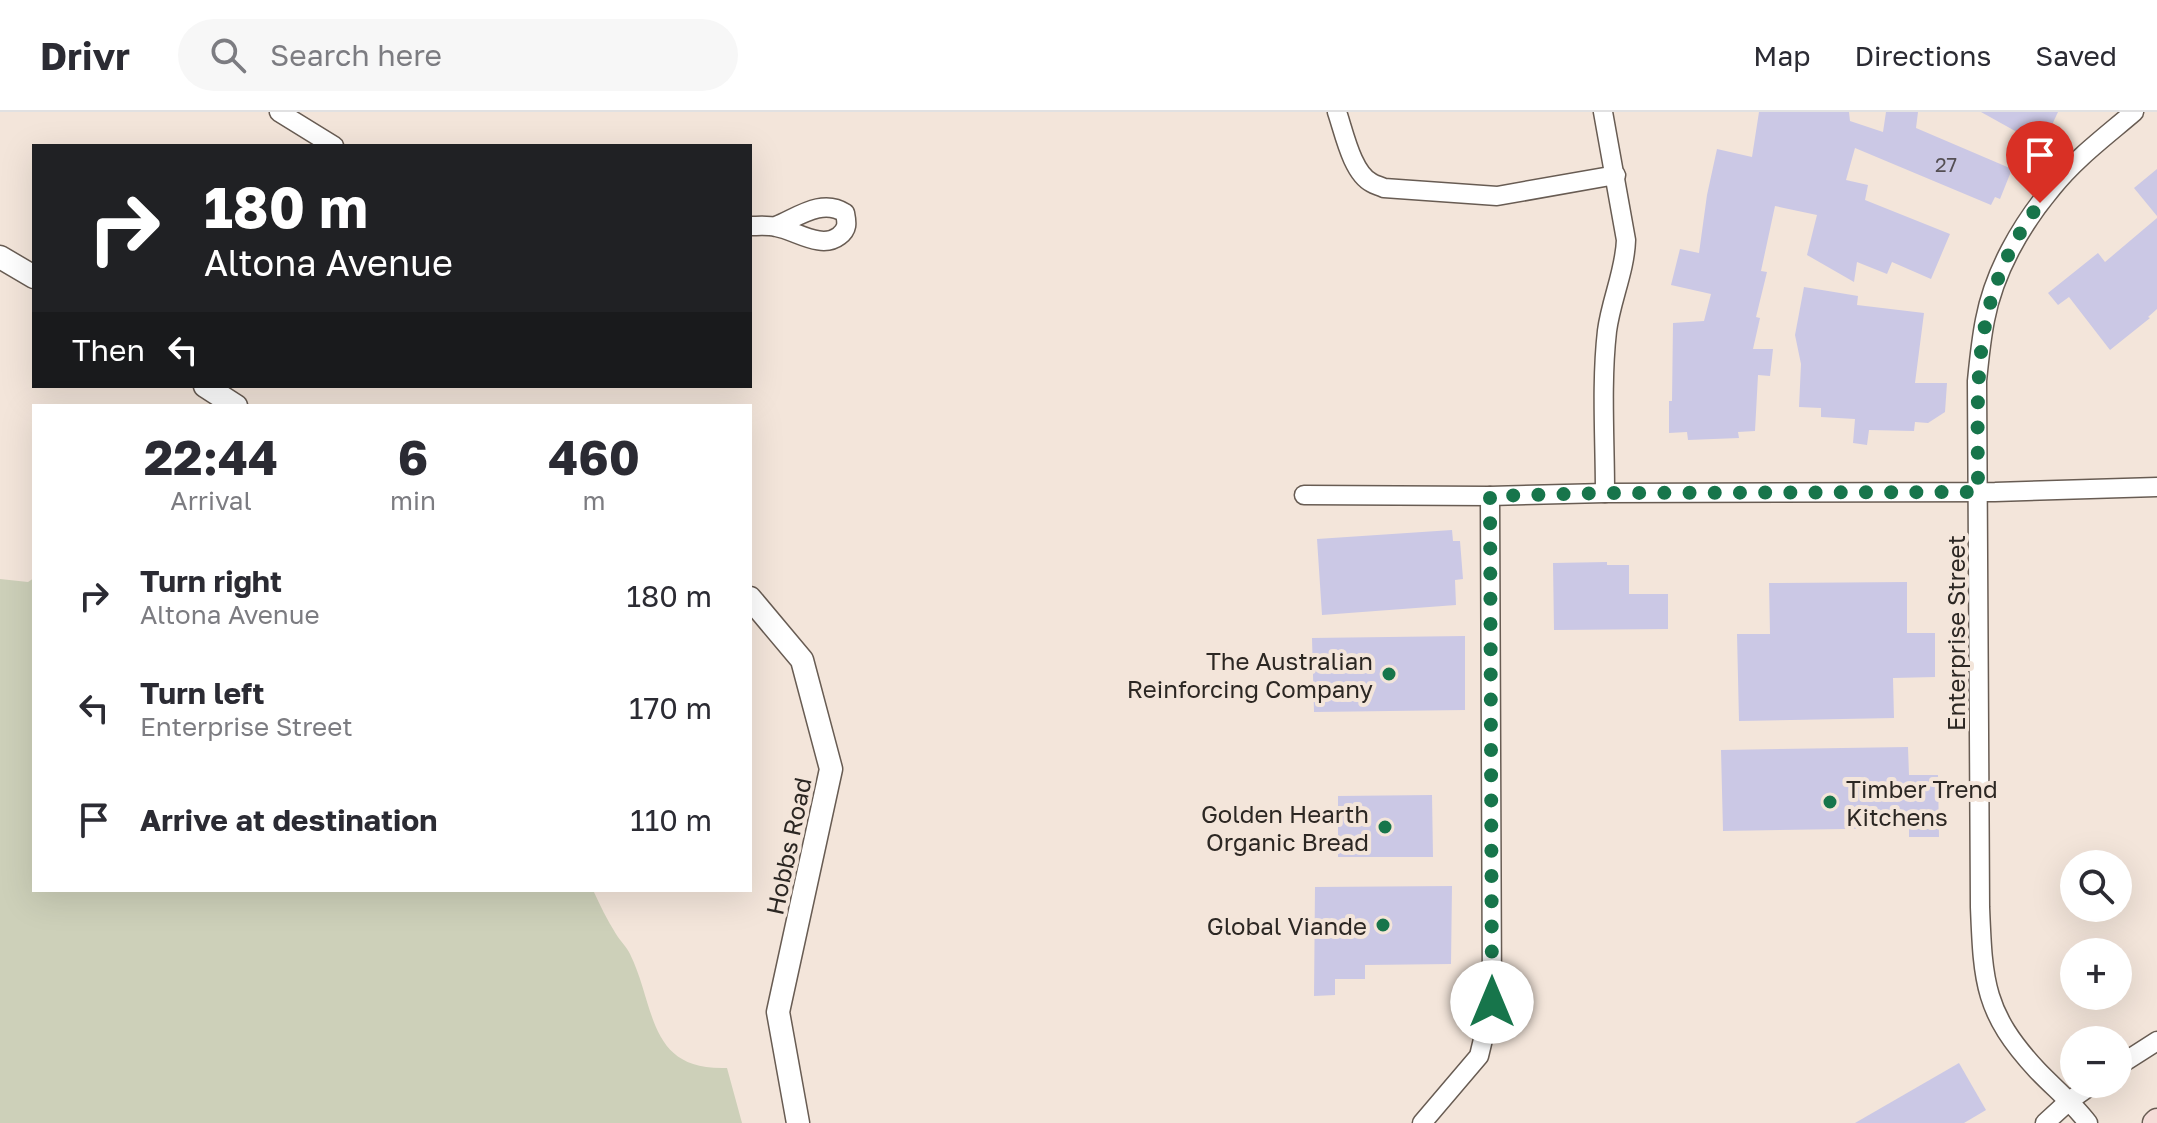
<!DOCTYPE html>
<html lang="en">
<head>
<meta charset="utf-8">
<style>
  :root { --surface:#fff; --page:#f7f7f7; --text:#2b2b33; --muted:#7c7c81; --line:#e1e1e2 }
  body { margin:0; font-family:"Golos Text",sans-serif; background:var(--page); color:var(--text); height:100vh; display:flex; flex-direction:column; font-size:30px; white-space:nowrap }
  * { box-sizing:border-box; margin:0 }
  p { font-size:26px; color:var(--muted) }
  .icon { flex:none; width:44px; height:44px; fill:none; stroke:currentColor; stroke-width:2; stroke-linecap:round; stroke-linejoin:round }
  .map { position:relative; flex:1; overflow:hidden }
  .sheet { position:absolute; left:32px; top:292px; width:720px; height:488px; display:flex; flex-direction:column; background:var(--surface); border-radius:0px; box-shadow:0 8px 32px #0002 }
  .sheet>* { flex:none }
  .top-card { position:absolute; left:32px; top:32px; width:720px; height:244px; border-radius:0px; box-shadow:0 8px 32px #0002; background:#202124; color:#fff; overflow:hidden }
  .tools { position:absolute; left:2060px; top:738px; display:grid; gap:16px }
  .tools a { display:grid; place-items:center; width:72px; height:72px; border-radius:50%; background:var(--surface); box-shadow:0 8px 32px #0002; font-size:40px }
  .pin { position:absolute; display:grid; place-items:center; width:68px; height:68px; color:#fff; margin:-82px -34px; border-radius:50% 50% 50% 0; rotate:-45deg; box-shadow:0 0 8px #0007 }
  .pin .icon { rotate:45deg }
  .me { position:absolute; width:88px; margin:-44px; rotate:0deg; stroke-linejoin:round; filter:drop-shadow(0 0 6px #0008) }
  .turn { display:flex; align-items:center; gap:28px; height:168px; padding:0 40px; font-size:36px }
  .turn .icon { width:104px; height:104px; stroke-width:2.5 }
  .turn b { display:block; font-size:56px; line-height:68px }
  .then { display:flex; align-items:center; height:76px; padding:0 40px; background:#0003; gap:16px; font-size:30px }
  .eta { display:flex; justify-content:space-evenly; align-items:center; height:136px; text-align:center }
  .eta b { font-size:48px; font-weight:700; line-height:56px }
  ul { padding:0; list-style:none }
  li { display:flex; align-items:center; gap:24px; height:112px; padding:0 40px }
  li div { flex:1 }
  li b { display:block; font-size:30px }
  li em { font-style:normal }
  header { display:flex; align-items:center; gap:48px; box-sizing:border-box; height:112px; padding:0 40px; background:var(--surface); border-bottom:2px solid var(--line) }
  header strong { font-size:38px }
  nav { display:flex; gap:44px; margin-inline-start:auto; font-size:28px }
  .search { width:560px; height:72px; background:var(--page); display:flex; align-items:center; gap:20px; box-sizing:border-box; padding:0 28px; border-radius:44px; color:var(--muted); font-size:30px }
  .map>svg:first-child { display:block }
  .green { fill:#cdd0b9 }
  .building { fill:#cbc8e5 }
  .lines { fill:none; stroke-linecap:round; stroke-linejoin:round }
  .minor-casing { stroke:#685c53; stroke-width:21 }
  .tertiary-casing { stroke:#685c53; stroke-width:25 }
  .secondary-casing { stroke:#685c53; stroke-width:27 }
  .minor { stroke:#fff; stroke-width:18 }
  .tertiary { stroke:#fff; stroke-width:22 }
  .secondary { stroke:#f5ddd8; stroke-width:24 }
  .route { stroke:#17754b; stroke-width:14; stroke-dasharray:0 25.2 }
  .poi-dot { fill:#17754b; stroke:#f3e5da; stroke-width:3 }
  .labels { text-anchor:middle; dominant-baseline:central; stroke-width:8; stroke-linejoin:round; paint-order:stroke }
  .number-label { font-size:20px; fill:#544f54 }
  .street-label { font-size:24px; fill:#2c2723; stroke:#f3e5da }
  .poi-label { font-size:24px; fill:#2c2723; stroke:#f3e5da; text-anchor:end }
</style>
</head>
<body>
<header>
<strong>Drivr</strong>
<div class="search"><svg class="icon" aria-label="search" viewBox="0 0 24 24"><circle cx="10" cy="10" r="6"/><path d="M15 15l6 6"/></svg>Search here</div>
<nav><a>Map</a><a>Directions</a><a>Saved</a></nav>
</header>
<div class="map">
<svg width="2157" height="1011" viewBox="0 0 2157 1011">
  <rect width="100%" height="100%" fill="#f3e5da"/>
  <path class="green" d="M 34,466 L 34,778 L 593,778 C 600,793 607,808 616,822 C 620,829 627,835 630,842 C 656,895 647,959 727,956 L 742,1011 L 0,1011 L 0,467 L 28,470 Z"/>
  <g class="building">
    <path d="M 1759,0 L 1849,0 L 1850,9 L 1883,20 L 1886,0 L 1918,0 L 1916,16 L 2012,57 L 2000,87 L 1995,85 L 1991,93 L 1855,36 L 1846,68 L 1868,73 L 1865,88 L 1950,122 L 1931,167 L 1892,150 L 1887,162 L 1857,150 L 1854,170 L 1807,143 L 1817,103 L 1775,94 L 1761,159 L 1767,160 L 1756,205 L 1760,206 L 1753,237 L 1773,237 L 1770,264 L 1758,263 L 1755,319 L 1738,320 L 1739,326 L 1688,328 L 1687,320 L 1669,321 L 1669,289 L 1672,289 L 1673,211 L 1704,209 L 1711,182 L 1671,173 L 1680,137 L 1699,141 L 1707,83 L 1717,37 L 1752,45 Z"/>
    <path d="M 1981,0 L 2058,0 L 2042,34 Z"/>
    <path d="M 2157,57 L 2157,104 L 2134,76 Z"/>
    <path d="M 2157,106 L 2157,197 L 2148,205 L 2150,206 L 2110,238 L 2069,185 L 2058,193 L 2048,181 L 2098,141 L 2105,150 Z"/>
    <path d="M 1804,175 L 1858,184 L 1857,193 L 1924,201 L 1915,271 L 1947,271 L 1945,300 L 1928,311 L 1915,310 L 1914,319 L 1869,318 L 1867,333 L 1853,331 L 1855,307 L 1821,305 L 1821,296 L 1799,295 L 1801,252 L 1795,223 Z"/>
    <path d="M 1452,418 L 1453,429 L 1460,429 L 1463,467 L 1455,468 L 1456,493 L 1322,503 L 1317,427 Z"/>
    <path d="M 1607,450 L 1607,453 L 1629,453 L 1629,482 L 1668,482 L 1668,517 L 1554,518 L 1553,451 Z"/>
    <path d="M 1907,470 L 1907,521 L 1935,521 L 1935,565 L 1893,566 L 1894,606 L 1739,609 L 1737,522 L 1770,522 L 1769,471 Z"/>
    <path d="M 1465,524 L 1465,598 L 1314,600 L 1312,526 Z"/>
    <path d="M 1908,635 L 1909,663 L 1938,663 L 1939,725 L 1909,725 L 1909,716 L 1723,719 L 1721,638 Z"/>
    <path d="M 1432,683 L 1433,745 L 1338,745 L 1338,684 Z"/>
    <path d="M 1452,774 L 1451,852 L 1365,853 L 1365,867 L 1335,867 L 1335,883 L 1314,884 L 1315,775 Z"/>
    <path d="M 1959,951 L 1986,998 L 1964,1011 L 1855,1011 Z"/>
  </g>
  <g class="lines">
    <g class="minor-casing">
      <g id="minor">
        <path d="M 279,0 L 334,34"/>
        <path d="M 1337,0 C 1344,20 1352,61 1372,71 C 1375,73 1380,74 1384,76 L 1497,84 L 1616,63"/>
        <path d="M 1603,0 L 1626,128 C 1625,159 1611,188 1607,219 C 1601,272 1605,327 1605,381"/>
        <path d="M 750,114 C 758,114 768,113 776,115 C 795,118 821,138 839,124 C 848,117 847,111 845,101 C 822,86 798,105 776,114"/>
        <path d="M 1304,383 L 1490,384 L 1605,381 L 1995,380 L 2157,375"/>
        <path d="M 2118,954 L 2157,929"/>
        <path d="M 1422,1011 L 1479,944 L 1492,890 L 1490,384"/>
        <path d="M 2045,1011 L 2069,989 L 2093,972"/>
        <path d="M 2088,1011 C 2073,991 2054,976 2037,958 C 1984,901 1983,870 1980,795 L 1977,269 C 1979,249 1981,228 1985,208 C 1994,160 2021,113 2052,76 C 2075,47 2106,24 2134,0"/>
      </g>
    </g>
    <g class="tertiary-casing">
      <g id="tertiary">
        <path d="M 0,145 L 34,165"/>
        <path d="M 205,274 L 236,294"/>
        <path d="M 750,486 L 802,548 L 831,657 L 778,900 L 798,1011"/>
      </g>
    </g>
    <g class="secondary-casing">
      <path id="secondary" d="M 2155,1011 L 2157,1009"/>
    </g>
    <use href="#minor" class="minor"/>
    <use href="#tertiary" class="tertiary"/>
    <use href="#secondary" class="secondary"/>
  </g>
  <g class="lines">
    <path class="route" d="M 1492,890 L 1490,384 L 1605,381 L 1978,380 C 1978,268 1969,187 2040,91"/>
  </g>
  <g class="poi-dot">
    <circle cx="1389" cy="562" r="8"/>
    <circle cx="1830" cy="690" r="8"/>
    <circle cx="1385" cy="715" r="8"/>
    <circle cx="1383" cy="813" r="8"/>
  </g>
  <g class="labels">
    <g class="number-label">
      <text x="1946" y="52">27</text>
    </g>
    <g class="street-label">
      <text transform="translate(1955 521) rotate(-90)">Enterprise Street</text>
      <text transform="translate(788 734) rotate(-78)">Hobbs Road</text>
    </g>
    <g class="poi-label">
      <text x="1373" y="548">The Australian<tspan x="1373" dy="28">Reinforcing Company</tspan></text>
      <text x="1846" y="676" text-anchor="start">Timber Trend<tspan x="1846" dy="28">Kitchens</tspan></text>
      <text x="1369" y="701">Golden Hearth<tspan x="1369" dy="28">Organic Bread</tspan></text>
      <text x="1367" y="813">Global Viande</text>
    </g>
  </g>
</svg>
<div class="tools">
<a><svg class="icon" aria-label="search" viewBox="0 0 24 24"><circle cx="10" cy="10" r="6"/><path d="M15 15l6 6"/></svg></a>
<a>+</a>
<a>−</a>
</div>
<div class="pin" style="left:2040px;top:91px;background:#d93025"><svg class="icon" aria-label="arrive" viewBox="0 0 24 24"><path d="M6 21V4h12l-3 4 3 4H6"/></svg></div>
<svg class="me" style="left:1492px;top:890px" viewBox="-20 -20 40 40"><circle r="19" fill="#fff"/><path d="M0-13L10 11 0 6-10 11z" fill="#17754b"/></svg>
<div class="top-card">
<div class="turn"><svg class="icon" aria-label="right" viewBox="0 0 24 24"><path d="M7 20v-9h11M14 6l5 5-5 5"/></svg><div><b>180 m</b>Altona Avenue</div></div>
<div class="then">Then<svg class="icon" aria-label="left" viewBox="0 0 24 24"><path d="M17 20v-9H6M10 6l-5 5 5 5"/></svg></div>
</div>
<section class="sheet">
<div class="eta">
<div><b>22:44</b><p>Arrival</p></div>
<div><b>6</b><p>min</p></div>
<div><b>460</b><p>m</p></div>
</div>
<ul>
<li><svg class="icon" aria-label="right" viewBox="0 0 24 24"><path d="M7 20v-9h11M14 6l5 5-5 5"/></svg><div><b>Turn right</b><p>Altona Avenue</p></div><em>180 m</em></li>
<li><svg class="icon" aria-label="left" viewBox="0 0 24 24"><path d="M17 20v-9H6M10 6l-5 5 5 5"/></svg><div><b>Turn left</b><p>Enterprise Street</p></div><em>170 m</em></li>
<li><svg class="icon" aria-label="arrive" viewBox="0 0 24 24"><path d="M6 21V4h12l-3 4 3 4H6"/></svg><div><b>Arrive at destination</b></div><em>110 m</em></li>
</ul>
</section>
</div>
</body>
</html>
